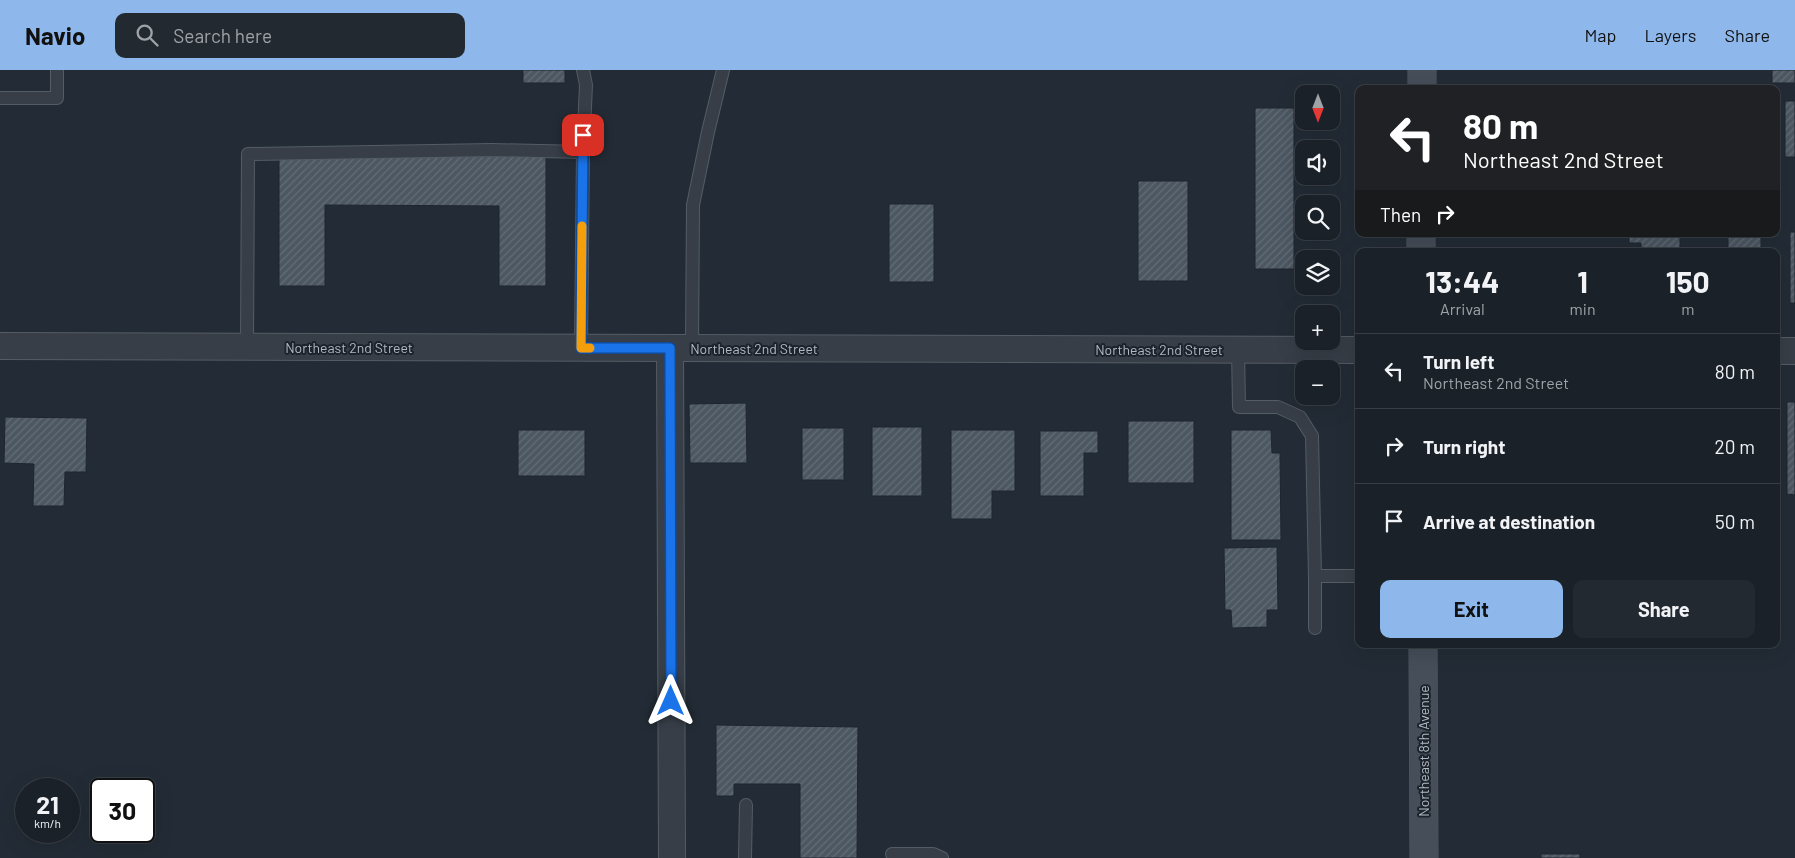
<!DOCTYPE html>
<html lang="en">
<head>
<meta charset="utf-8">
<style>
  :root { --surface:#1a2128; --page:#232930; --text:#f1f3f6; --muted:#9fa3a8; --line:#383e45; --accent:#8eb7eb }
  body { margin:0; font-family:Barlow,sans-serif; background:var(--page); color:var(--text); height:100vh; display:flex; flex-direction:column; font-size:19px; white-space:nowrap }
  * { box-sizing:border-box; margin:0 }
  p { font-size:16px; color:var(--muted) }
  .icon { flex:none; width:28px; height:28px; fill:none; stroke:currentColor; stroke-width:2; stroke-linecap:round; stroke-linejoin:round }
  .map { position:relative; flex:1; overflow:hidden }
  .side { position:absolute; left:1355px; top:178px; width:425px; height:400px; display:flex; flex-direction:column; background:var(--surface); border-radius:10px; box-shadow:0 5px 20px #0002,0 0 0 1px var(--line) }
  .side>* { flex:none }
  .banner { position:absolute; left:1355px; top:15px; width:425px; height:152px; border-radius:10px; box-shadow:0 5px 20px #0002,0 0 0 1px var(--line); background:#202124; color:#fff; overflow:hidden }
  .needle { width:32px; rotate:180deg }
  .controls { position:absolute; left:1295px; top:15px; display:grid; gap:10px }
  .controls a { display:grid; place-items:center; width:45px; height:45px; border-radius:10px; background:var(--surface); box-shadow:0 5px 20px #0002,0 0 0 1px var(--line); font-size:25px }
  .speed { position:absolute; left:15px; top:708px; display:flex; gap:10px; font-size:25px; font-weight:700; text-align:center }
  .speed>* { display:grid; place-content:center; width:65px; height:65px; border-radius:50%; background:var(--surface); box-shadow:0 5px 20px #0002,0 0 0 1px var(--line); line-height:1 }
  .speed small { font-size:12px; font-weight:400 }
  .speed .limit { border:2px solid #111; border-radius:8px; background:#fff; color:#111 }
  .pin { position:absolute; display:grid; place-items:center; width:42px; height:42px; color:#fff; margin:-21px; border-radius:10px; box-shadow:0 2px 8px #0006 }
  .me { position:absolute; width:55px; margin:-28px; rotate:0deg; stroke-linejoin:round; filter:drop-shadow(0 0 4px #0008) }
  .turn { display:flex; align-items:center; gap:18px; height:105px; padding:0 25px; font-size:22px }
  .turn .icon { width:65px; height:65px; stroke-width:2.5 }
  .turn b { display:block; font-size:35px; line-height:42px }
  .then { display:flex; align-items:center; height:48px; padding:0 25px; background:#0003; gap:10px; font-size:19px }
  .eta { display:flex; justify-content:space-evenly; align-items:center; height:85px; text-align:center }
  .eta b { font-size:30px; font-weight:700; line-height:35px }
  .button { display:flex; gap:10px; margin-top:auto; padding:10px 25px }
  .button a { flex:1; height:58px; border-radius:10px; background:var(--accent); color:#111; font-size:20px; font-weight:700; line-height:58px; text-align:center }
  .button a+a { background:var(--page); color:var(--text) }
  ul { padding:0; list-style:none }
  li { display:flex; align-items:center; gap:15px; height:75px; padding:0 25px; border-top:1px solid var(--line) }
  li div { flex:1 }
  li b { display:block; font-size:19px }
  li em { font-style:normal }
  header { display:flex; align-items:center; gap:30px; box-sizing:border-box; height:70px; padding:0 25px; background:var(--accent); color:#111 }
  header strong { font-size:24px }
  nav { display:flex; gap:28px; margin-inline-start:auto; font-size:18px }
  .search { width:350px; height:45px; background:var(--page); display:flex; align-items:center; gap:12px; box-sizing:border-box; padding:0 18px; border-radius:10px; color:var(--muted); font-size:19px }
  .map>svg:first-child { display:block }
  .building { fill:url(#building-hatch); stroke:#1e252e }
  .lines { fill:none; stroke-linecap:round; stroke-linejoin:round }
  .lane-casing { stroke:#545c65; stroke-width:14 }
  .street-casing { stroke:#545c65; stroke-width:28 }
  .secondary-casing { stroke:#545c65; stroke-width:29 }
  .lane { stroke:#373e47; stroke-width:12 }
  .street { stroke:#373e47; stroke-width:26 }
  .secondary { stroke:#454e59; stroke-width:28 }
  .route-casing { stroke:#114b97; stroke-width:12 }
  .route { stroke:#1a73e8; stroke-width:9 }
  .slow { stroke:#f59e0b; stroke-width:9 }
  .labels { text-anchor:middle; dominant-baseline:central; stroke-width:4; stroke-linejoin:round; paint-order:stroke }
  .street-label { font-size:14px; fill:#b1b9c3; stroke:#1c232c }
</style>
</head>
<body>
<header>
<strong>Navio</strong>
<div class="search"><svg class="icon" aria-label="search" viewBox="0 0 24 24"><circle cx="10" cy="10" r="6"/><path d="M15 15l6 6"/></svg>Search here</div>
<nav><a>Map</a><a>Layers</a><a>Share</a></nav>
</header>
<div class="map">
<svg width="1795" height="788" viewBox="0 0 1795 788">
  <defs>
    <pattern id="building-hatch" width="6" height="6" patternUnits="userSpaceOnUse" patternTransform="scale(1.25)"><rect width="6" height="6" fill="#4c5762"/><path d="M-1 1l2-2M0 6l6-6M5 7l2-2" fill="none" stroke="#636d77"/></pattern>
  </defs>
  <rect width="100%" height="100%" fill="#232c36"/>
  <g class="building">
    <rect x="523" y="0" width="42" height="13"/>
    <rect x="1772" y="0" width="23" height="13"/>
    <rect x="1785" y="31" width="10" height="56"/>
    <rect x="1255" y="38" width="39" height="161"/>
    <path d="M 279,86 L 546,86 L 546,216 L 499,216 L 499,136 L 325,135 L 325,216 L 279,216 Z"/>
    <rect x="1138" y="111" width="50" height="100"/>
    <rect x="889" y="134" width="45" height="78"/>
    <rect x="1790" y="162" width="5" height="71"/>
    <path d="M 1629,164 L 1701,164 L 1701,165 L 1680,165 L 1680,181 L 1641,181 L 1641,173 L 1629,173 Z"/>
    <rect x="1728" y="164" width="33" height="17"/>
    <path d="M 1787,332 L 1795,332 L 1795,425 L 1787,424 Z"/>
    <path d="M 746,333 L 747,393 L 690,393 L 689,334 Z"/>
    <path d="M 5,347 L 87,348 L 86,402 L 65,402 L 64,436 L 33,436 L 34,394 L 4,393 Z"/>
    <rect x="1128" y="351" width="66" height="62"/>
    <rect x="872" y="357" width="50" height="69"/>
    <rect x="802" y="358" width="42" height="52"/>
    <rect x="518" y="360" width="67" height="46"/>
    <path d="M 951,360 L 1015,360 L 1015,421 L 992,421 L 992,449 L 951,449 Z"/>
    <path d="M 1231,360 L 1271,360 L 1272,383 L 1280,383 L 1281,470 L 1231,470 Z"/>
    <path d="M 1040,361 L 1098,361 L 1098,383 L 1084,383 L 1084,426 L 1040,426 Z"/>
    <path d="M 1277,477 L 1278,540 L 1267,540 L 1267,557 L 1232,558 L 1231,540 L 1225,540 L 1224,478 Z"/>
    <path d="M 716,655 L 858,657 L 857,788 L 800,788 L 800,714 L 734,714 L 734,726 L 716,726 Z"/>
    <rect x="1541" y="784" width="39" height="4"/>
  </g>
  <g class="lines">
    <g class="lane-casing">
      <g id="lane">
        <path d="M 0,28 L 57,28 L 57,0"/>
        <path d="M 247,277 L 248,84 L 492,80 L 583,82"/>
        <path d="M 581,278 L 583,82 L 586,15 L 583,0"/>
        <path d="M 692,278 L 693,135 L 708,62 L 723,0"/>
        <path d="M 1238,279 L 1239,337 L 1278,337 L 1300,347 L 1312,366 L 1315,506 L 1359,506"/>
        <path d="M 1315,506 L 1315,558"/>
        <path d="M 892,784 L 933,784 L 942,788"/>
        <path d="M 745,788 L 746,735"/>
      </g>
    </g>
    <g class="street-casing">
      <g id="street">
        <path d="M 0,276 L 1359,280"/>
        <path d="M 670,278 L 672,788"/>
        <path d="M 1776,281 L 1795,281"/>
      </g>
    </g>
    <g class="secondary-casing">
      <g id="secondary">
        <path d="M 1422,19 L 1422,0"/>
        <path d="M 1421,181 L 1421,164"/>
        <path d="M 1423,574 L 1424,788"/>
      </g>
    </g>
    <use href="#lane" class="lane"/>
    <use href="#street" class="street"/>
    <use href="#secondary" class="secondary"/>
  </g>
  <g class="lines">
    <g class="route-casing">
      <path id="route" d="M 583,65 L 581,278 L 670,278 L 671,631"/>
    </g>
    <use href="#route" class="route"/>
    <path class="slow" d="M 582,156 L 581,278 L 590,278"/>
  </g>
  <g class="labels">
    <g class="street-label">
      <text x="349" y="277">Northeast 2nd Street</text>
      <text x="754" y="278">Northeast 2nd Street</text>
      <text x="1159" y="279">Northeast 2nd Street</text>
      <text transform="translate(1423 681) rotate(-90)">Northeast 8th Avenue</text>
    </g>
  </g>
</svg>
<div class="controls">
<a><svg class="needle" viewBox="-14 -14 28 28"><path d="M0-13l5 13h-10z" fill="#e53935"/><path d="M0 13l5-13h-10z" fill="#9fa3a8"/></svg></a>
<a><svg class="icon" aria-label="sound" viewBox="0 0 24 24"><path d="M4 9h4l5-4v14l-5-4H4zM17 9q2 3 0 6"/></svg></a>
<a><svg class="icon" aria-label="search" viewBox="0 0 24 24"><circle cx="10" cy="10" r="6"/><path d="M15 15l6 6"/></svg></a>
<a><svg class="icon" aria-label="layers" viewBox="0 0 24 24"><path d="M12 4l9 5-9 5-9-5zM3 14l9 5 9-5"/></svg></a>
<a>+</a>
<a>−</a>
</div>
<div class="speed"><div>21<small>km/h</small></div><div class="limit">30</div></div>
<div class="pin" style="left:583px;top:65px;background:#d93025"><svg class="icon" aria-label="arrive" viewBox="0 0 24 24"><path d="M6 21V4h12l-3 4 3 4H6"/></svg></div>
<svg class="me" style="left:671px;top:631px" viewBox="-20 -20 40 40"><path d="M0-17L14 15 0 8-14 15z" fill="#1a73e8" stroke="#fff" stroke-width="4"/></svg>
<div class="banner">
<div class="turn"><svg class="icon" aria-label="left" viewBox="0 0 24 24"><path d="M17 20v-9H6M10 6l-5 5 5 5"/></svg><div><b>80 m</b>Northeast 2nd Street</div></div>
<div class="then">Then<svg class="icon" aria-label="right" viewBox="0 0 24 24"><path d="M7 20v-9h11M14 6l5 5-5 5"/></svg></div>
</div>
<section class="side">
<div class="eta">
<div><b>13:44</b><p>Arrival</p></div>
<div><b>1</b><p>min</p></div>
<div><b>150</b><p>m</p></div>
</div>
<ul>
<li><svg class="icon" aria-label="left" viewBox="0 0 24 24"><path d="M17 20v-9H6M10 6l-5 5 5 5"/></svg><div><b>Turn left</b><p>Northeast 2nd Street</p></div><em>80 m</em></li>
<li><svg class="icon" aria-label="right" viewBox="0 0 24 24"><path d="M7 20v-9h11M14 6l5 5-5 5"/></svg><div><b>Turn right</b></div><em>20 m</em></li>
<li><svg class="icon" aria-label="arrive" viewBox="0 0 24 24"><path d="M6 21V4h12l-3 4 3 4H6"/></svg><div><b>Arrive at destination</b></div><em>50 m</em></li>
</ul>
<div class="button"><a>Exit</a><a>Share</a></div>
</section>
</div>
</body>
</html>
